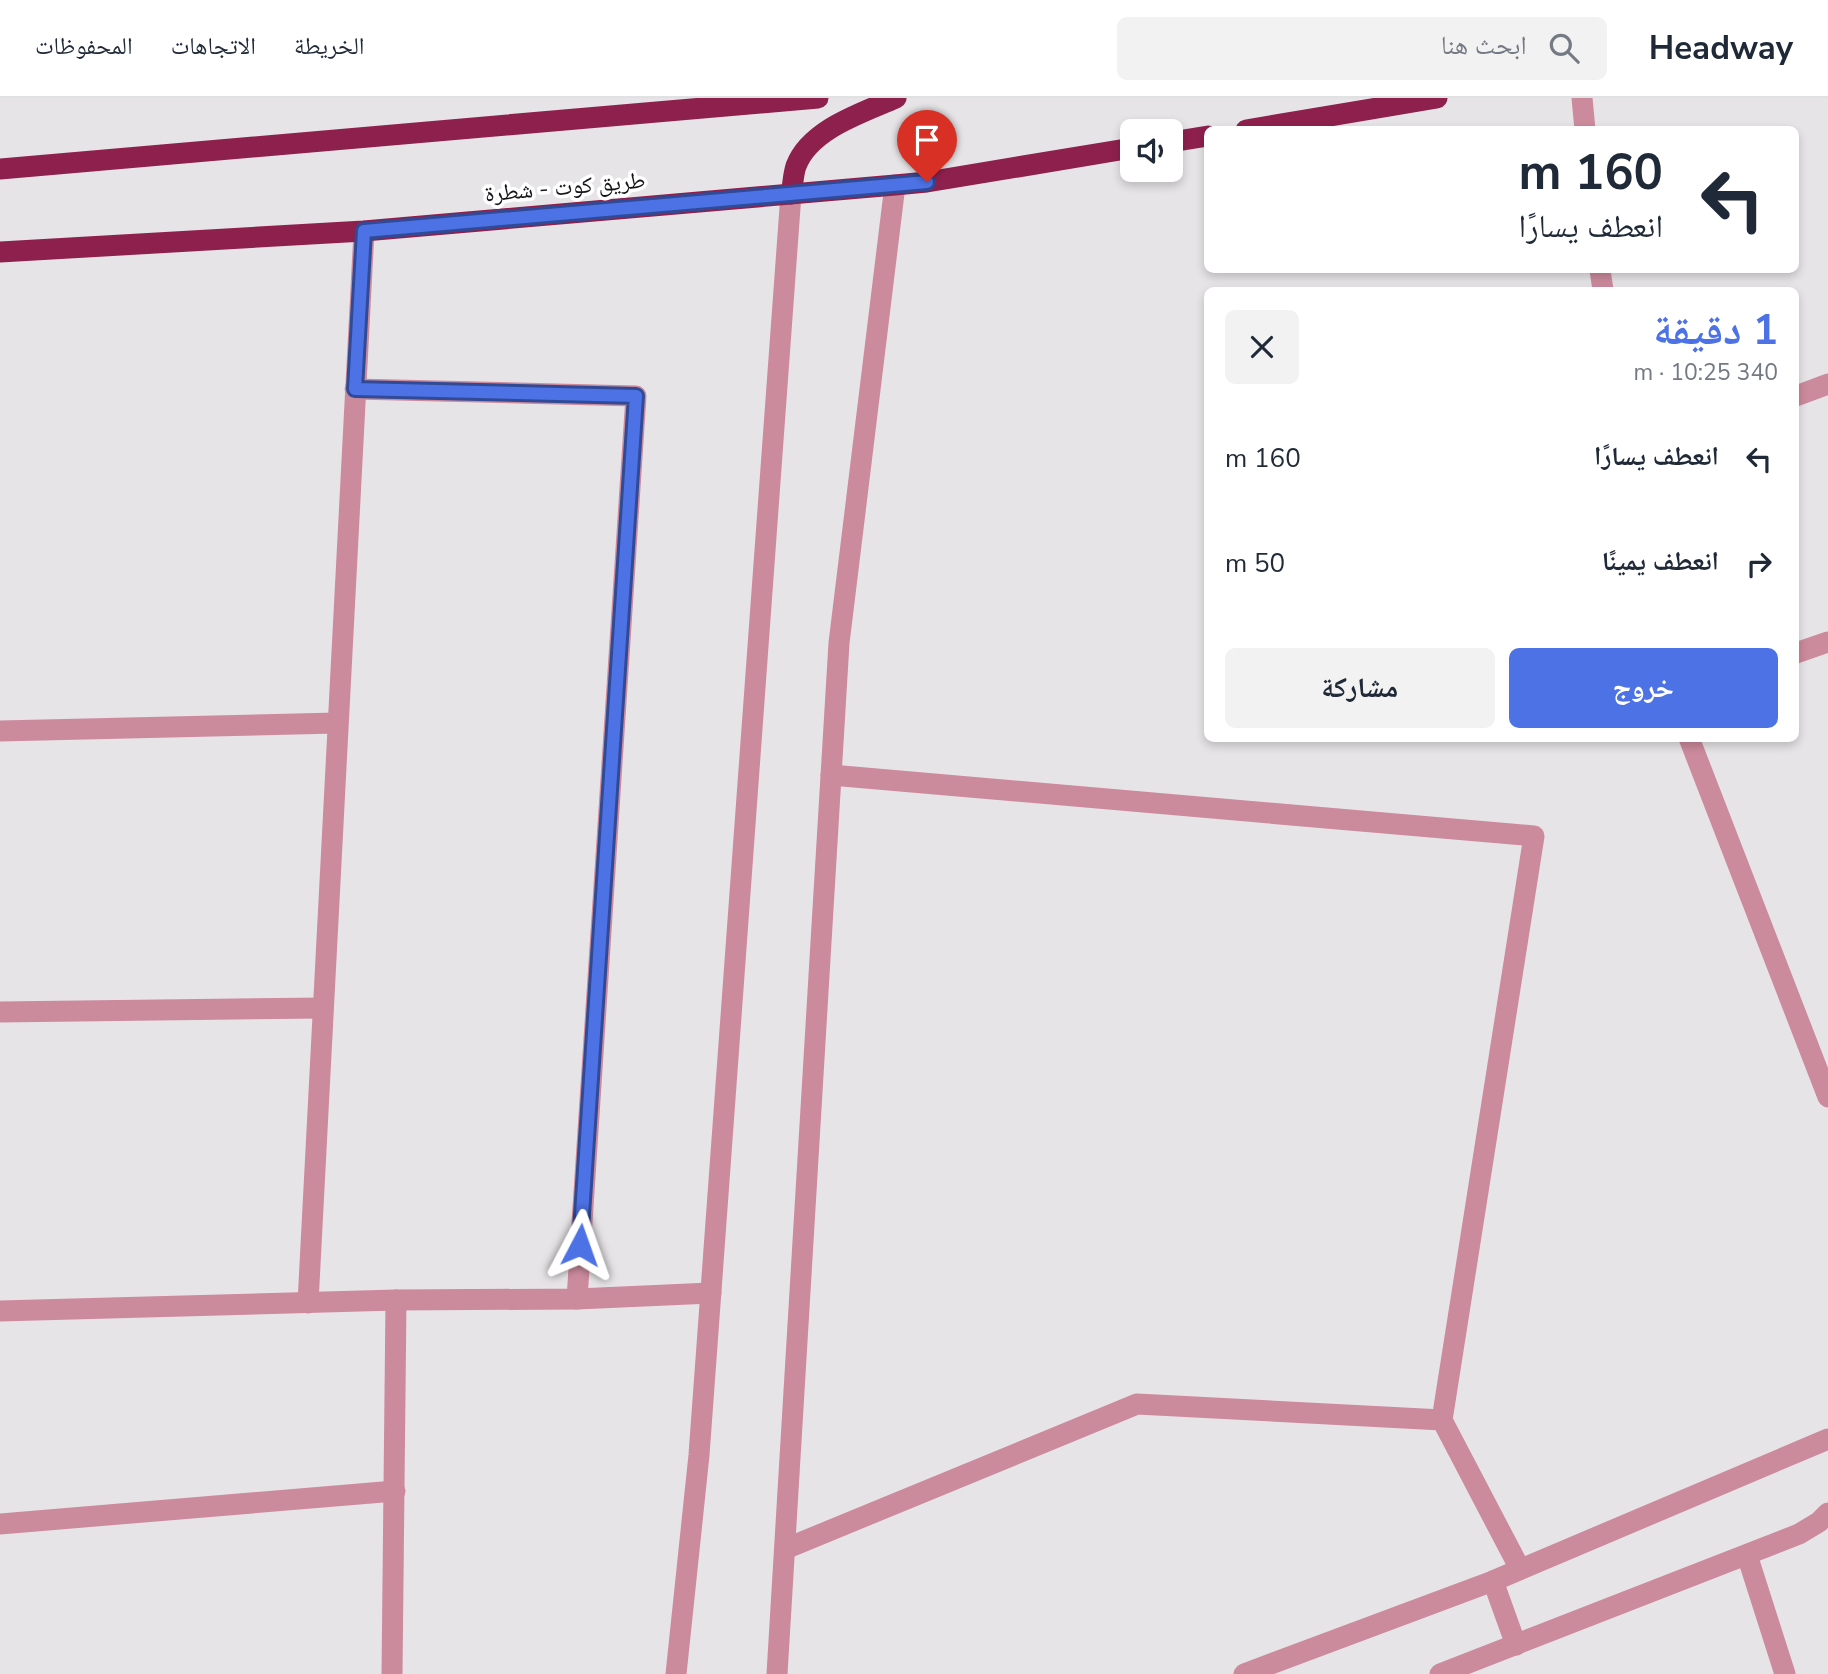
<!DOCTYPE html>
<html lang="ar">
<head>
<meta charset="utf-8">
<style>
  :root { --surface:#fff; --page:#f2f2f3; --text:#1f2937; --muted:#747a83; --line:#e0e1e3; --accent:#4c72e5 }
  body { margin:0; font-family:"Nunito Sans","Noto Naskh Arabic",sans-serif; background:var(--page); color:var(--text); direction:rtl; height:100vh; display:flex; flex-direction:column; font-size:26px; white-space:nowrap }
  * { box-sizing:border-box; margin:0 }
  p { font-size:23px; color:var(--muted) }
  .icon { flex:none; width:38px; height:38px; fill:none; stroke:currentColor; stroke-width:2; stroke-linecap:round; stroke-linejoin:round }
  .map { position:relative; flex:1; overflow:hidden; direction:ltr }
  .sheet { position:absolute; left:1204px; top:189px; width:595px; height:455px; display:flex; flex-direction:column; background:var(--surface); border-radius:10px; box-shadow:0 4px 10px #0003; direction:rtl }
  .sheet>* { flex:none }
  .guide { position:absolute; left:1204px; top:28px; width:595px; height:147px; border-radius:10px; box-shadow:0 4px 10px #0003; direction:rtl; background:#fff; color:var(--text); overflow:hidden }
  .buttons { position:absolute; left:1120px; top:21px; display:grid; gap:14px }
  .buttons a { display:grid; place-items:center; width:63px; height:63px; border-radius:10px; background:var(--surface); box-shadow:0 4px 10px #0003; font-size:35px }
  .pin { position:absolute; display:grid; place-items:center; width:60px; height:60px; color:#fff; margin:-72px -30px; border-radius:50% 50% 50% 0; rotate:-45deg; box-shadow:0 0 7px #0007 }
  .pin .icon { rotate:45deg }
  .me { position:absolute; width:77px; margin:-38px; rotate:4deg; stroke-linejoin:round; filter:drop-shadow(0 0 5px #0008) }
  .turn { display:flex; align-items:center; gap:24px; height:147px; padding:0 21px; font-size:32px }
  .turn .icon { width:91px; height:91px; stroke-width:2.5 }
  .turn b { display:block; font-size:49px; line-height:60px }
  .round { display:grid; place-items:center; flex:none; width:74px; height:74px; border-radius:10px; background:var(--page) }
  .overview { display:flex; align-items:center; justify-content:space-between; height:119px; padding:0 21px }
  h1 { font-size:42px; font-weight:700; line-height:52px; color:var(--accent) }
  .cta { display:flex; gap:14px; margin-top:auto; padding:14px 21px }
  .cta a { flex:1; height:80px; border-radius:10px; background:var(--accent); color:#fff; font-size:28px; font-weight:700; line-height:80px; text-align:center }
  .cta a+a { background:var(--page); color:var(--text) }
  ul { padding:0; list-style:none }
  li { display:flex; align-items:center; gap:21px; height:105px; padding:0 21px }
  li div { flex:1 }
  li b { display:block; font-size:26px }
  li em { font-style:normal }
  header { display:flex; align-items:center; gap:42px; box-sizing:border-box; height:98px; padding:0 35px; background:var(--surface); border-bottom:2px solid var(--line) }
  header strong { font-size:33px }
  nav { display:flex; gap:38px; margin-inline-start:auto; font-size:24px }
  .search { width:490px; height:63px; background:var(--page); display:flex; align-items:center; gap:18px; box-sizing:border-box; padding:0 24px; border-radius:10px; color:var(--muted); font-size:26px }
  .map>svg:first-child { display:block }
  .lines { fill:none; stroke-linecap:round; stroke-linejoin:round }
  .minor { stroke:#cc8a9d; stroke-width:21 }
  .highway { stroke:#8e204d; stroke-width:21 }
  .route-casing { stroke:#314a95; stroke-width:18 }
  .route { stroke:#4c72e5; stroke-width:12 }
  .labels { text-anchor:middle; dominant-baseline:central; stroke-width:7; stroke-linejoin:round; paint-order:stroke }
  .street-label { font-size:23px; fill:#141315; stroke:#fff }
</style>
</head>
<body>
<header>
<strong>Headway</strong>
<div class="search"><svg class="icon" aria-label="search" viewBox="0 0 24 24"><circle cx="10" cy="10" r="6"/><path d="M15 15l6 6"/></svg>ابحث هنا</div>
<nav><a>الخريطة</a><a>الاتجاهات</a><a>المحفوظات</a></nav>
</header>
<div class="map">
<svg width="1828" height="1576" viewBox="0 0 1828 1576">
  <rect width="100%" height="100%" fill="#e7e4e8"/>
  <g class="lines">
    <g class="minor">
      <path d="M 1582,0 L 1585,32"/>
      <path d="M 1600,172 L 1603,192"/>
      <path d="M 355,291 L 636,298 L 577,1201"/>
      <path d="M 1796,298 L 1828,286"/>
      <path d="M 1796,555 L 1828,544"/>
      <path d="M 0,633 L 337,625"/>
      <path d="M 1689,640 L 1828,999"/>
      <path d="M 831,677 L 1534,738 L 1442,1322"/>
      <path d="M 0,914 L 322,910"/>
      <path d="M 308,1205 L 364,133"/>
      <path d="M 0,1213 L 396,1202 L 577,1201 L 711,1195"/>
      <path d="M 0,1426 L 395,1393"/>
      <path d="M 785,1451 L 1137,1306 L 1442,1322 L 1520,1471"/>
      <path d="M 1747,1457 L 1785,1576"/>
      <path d="M 1493,1483 L 1516,1547"/>
      <path d="M 392,1576 L 396,1202"/>
      <path d="M 676,1576 L 699,1357 L 791,96"/>
      <path d="M 777,1576 L 839,545 L 895,87"/>
      <path d="M 1244,1576 L 1493,1483 L 1828,1341"/>
      <path d="M 1440,1576 L 1799,1436 L 1819,1424 L 1828,1415"/>
    </g>
    <g class="highway">
      <path d="M 1246,32 L 1437,0"/>
      <path d="M 1171,44 L 1208,38"/>
      <path d="M 0,71 L 818,0"/>
      <path d="M 791,96 C 793,87 793,77 796,68 C 810,31 862,15 896,0"/>
      <path d="M 0,154 L 364,133 L 895,87 L 927,84 L 1132,50"/>
    </g>
  </g>
  <g class="lines">
    <g class="route-casing">
      <path id="route" d="M 580,1147 L 636,298 L 355,291 L 364,133 L 927,84"/>
    </g>
    <use href="#route" class="route"/>
  </g>
  <g class="labels">
    <g class="street-label">
      <text transform="translate(565 89) rotate(-5)">طريق كوت - شطرة</text>
    </g>
  </g>
</svg>
<div class="buttons">
<a><svg class="icon" aria-label="sound" viewBox="0 0 24 24"><path d="M4 9h4l5-4v14l-5-4H4zM17 9q2 3 0 6"/></svg></a>
</div>
<div class="pin" style="left:927px;top:84px;background:#d93025"><svg class="icon" aria-label="arrive" viewBox="0 0 24 24"><path d="M6 21V4h12l-3 4 3 4H6"/></svg></div>
<svg class="me" style="left:580px;top:1147px" viewBox="-20 -20 40 40"><path d="M0-17L14 15 0 8-14 15z" fill="#4c72e5" stroke="#fff" stroke-width="4"/></svg>
<div class="guide">
<div class="turn"><svg class="icon" aria-label="left" viewBox="0 0 24 24"><path d="M17 20v-9H6M10 6l-5 5 5 5"/></svg><div><b>160 m</b>انعطف يسارًا</div></div>
</div>
<section class="sheet">
<div class="overview"><div><h1>1 دقيقة</h1><p>340 m · 10:25</p></div><a class="round"><svg class="icon" aria-label="close" viewBox="0 0 24 24"><path d="M6 6l12 12M18 6L6 18"/></svg></a></div>
<ul>
<li><svg class="icon" aria-label="left" viewBox="0 0 24 24"><path d="M17 20v-9H6M10 6l-5 5 5 5"/></svg><div><b>انعطف يسارًا</b></div><em>160 m</em></li>
<li><svg class="icon" aria-label="right" viewBox="0 0 24 24"><path d="M7 20v-9h11M14 6l5 5-5 5"/></svg><div><b>انعطف يمينًا</b></div><em>50 m</em></li>
</ul>
<div class="cta"><a>خروج</a><a>مشاركة</a></div>
</section>
</div>
</body>
</html>
